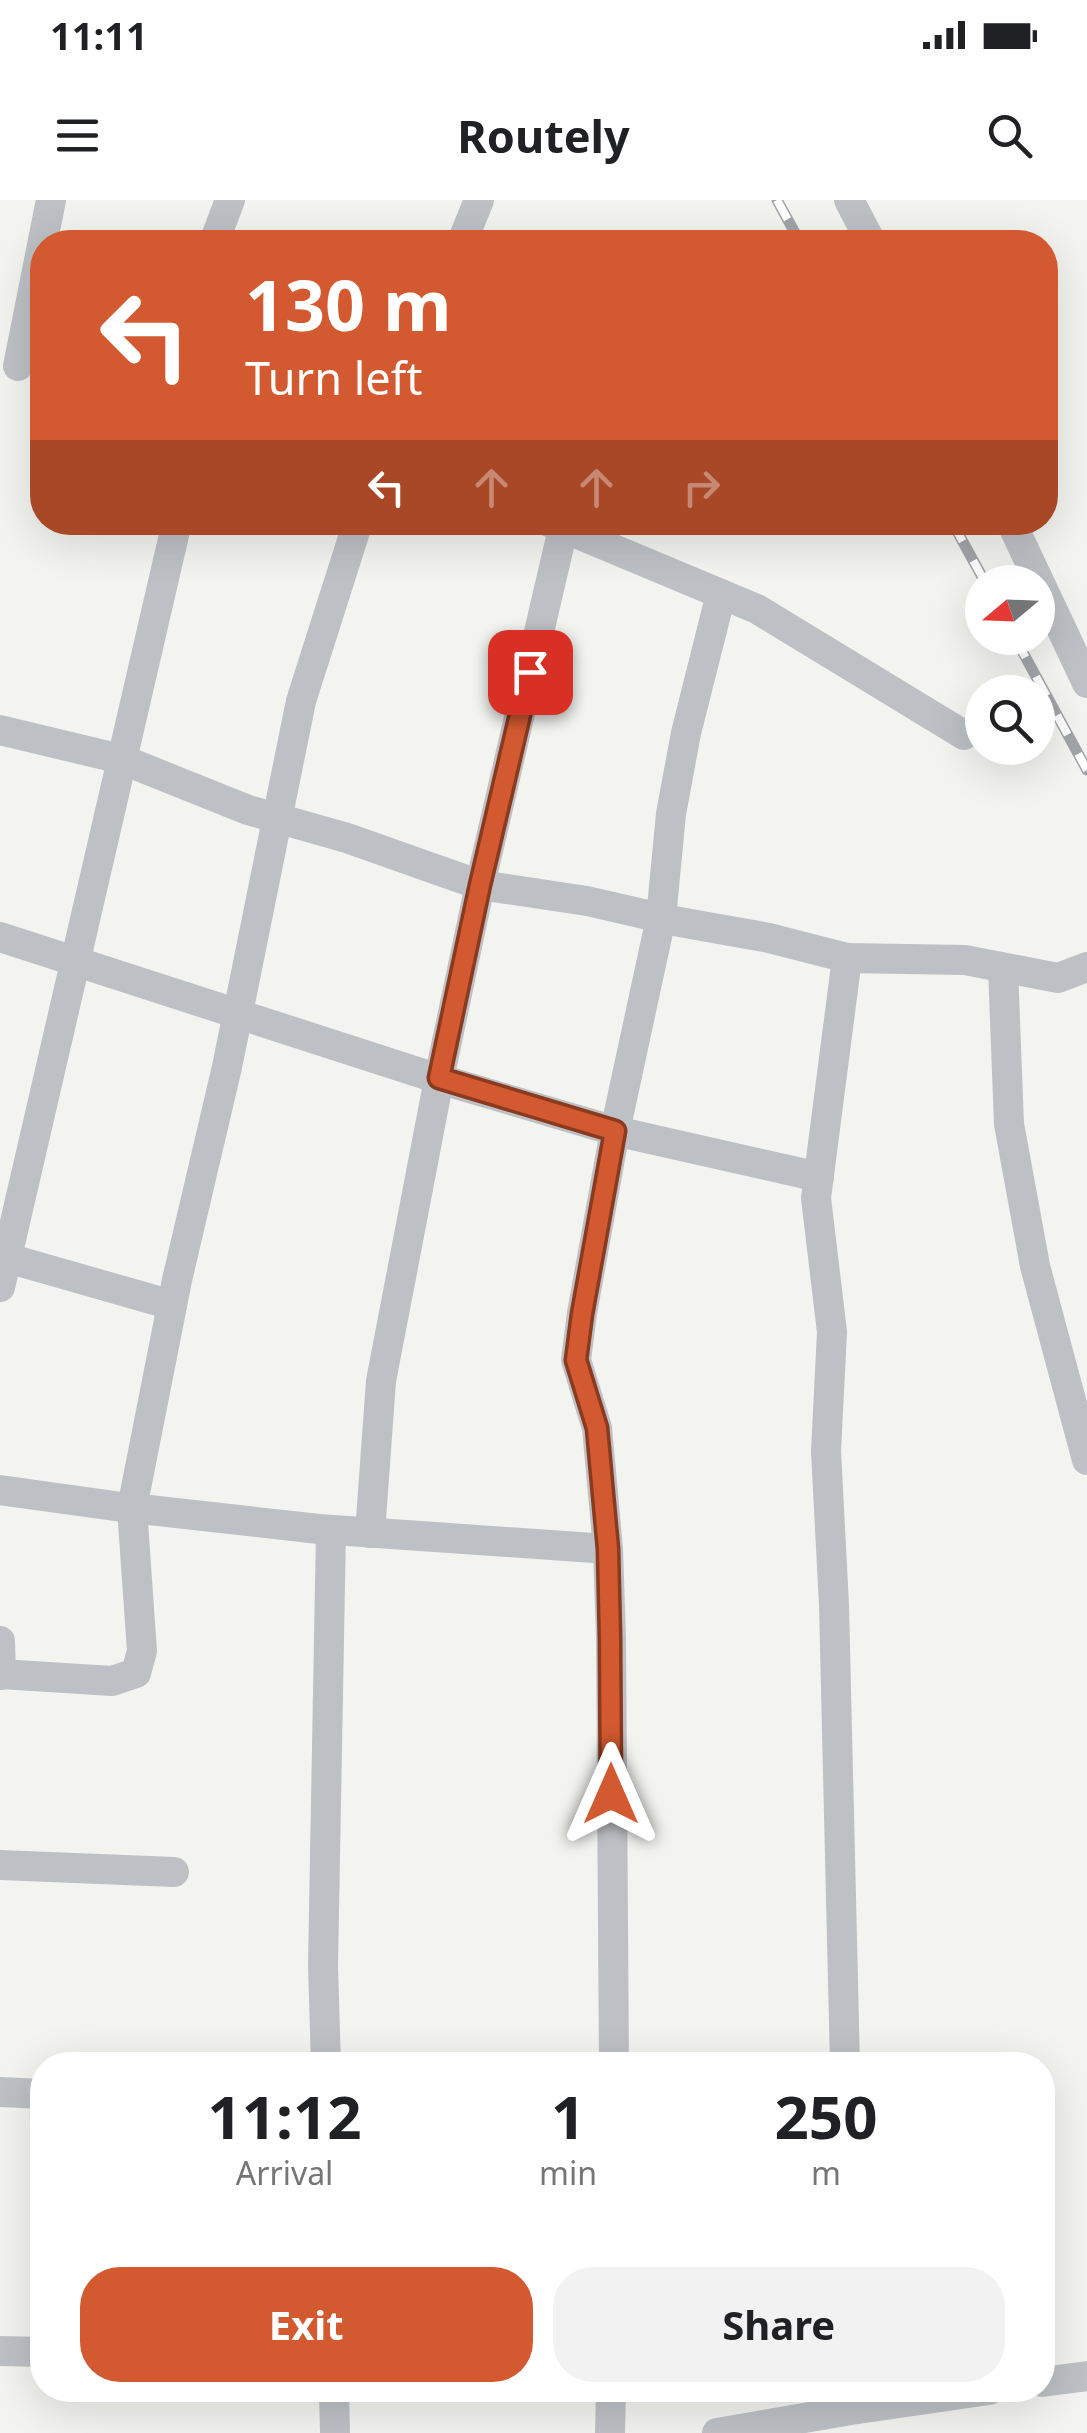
<!DOCTYPE html>
<html lang="en">
<head>
<meta charset="utf-8">
<style>
  :root { --surface:#fff; --page:#f2f2f2; --text:#202124; --muted:#757577; --accent:#d35a30 }
  body { margin:0; font-family:"Noto Sans",sans-serif; background:var(--page); color:var(--text); height:100vh; display:flex; flex-direction:column; font-size:38px; white-space:nowrap }
  * { box-sizing:border-box; margin:0 }
  p { font-size:32px; color:var(--muted) }
  .icon { flex:none; width:55px; height:55px; fill:none; stroke:currentColor; stroke-width:2; stroke-linecap:round; stroke-linejoin:round }
  .map { position:relative; flex:1; overflow:hidden }
  .drawer { position:absolute; left:30px; top:1852px; width:1025px; height:350px; display:flex; flex-direction:column; background:var(--surface); border-radius:40px; box-shadow:0 10px 40px #0002 }
  .drawer>* { flex:none }
  .banner { position:absolute; left:30px; top:30px; width:1028px; height:305px; border-radius:40px; box-shadow:0 10px 40px #0002; background:#d35a30; color:#fff; overflow:hidden }
  .needle { width:65px; rotate:251deg }
  .buttons { position:absolute; left:965px; top:365px; display:grid; gap:20px }
  .buttons a { display:grid; place-items:center; width:90px; height:90px; border-radius:50%; background:var(--surface); box-shadow:0 10px 40px #0002; font-size:50px }
  .pin { position:absolute; display:grid; place-items:center; width:85px; height:85px; color:#fff; margin:-42px; border-radius:20px; box-shadow:0 5px 15px #0006 }
  .me { position:absolute; width:110px; margin:-55px; rotate:0deg; stroke-linejoin:round; filter:drop-shadow(0 0 8px #0008) }
  .turn { display:flex; align-items:center; gap:35px; height:210px; padding:0 50px; font-size:45px }
  .turn .icon { width:130px; height:130px; stroke-width:2.5 }
  .turn b { display:block; font-size:70px; line-height:85px }
  .lanes { display:flex; align-items:center; height:95px; padding:0 50px; background:#0003; justify-content:center; gap:50px; direction:ltr }
  .lanes .off { opacity:.35 }
  .eta { display:flex; justify-content:space-evenly; align-items:center; height:170px; text-align:center }
  .eta b { font-size:60px; font-weight:700; line-height:70px }
  .button { display:flex; gap:20px; margin-top:auto; padding:20px 50px }
  .button a { flex:1; height:115px; border-radius:40px; background:var(--accent); color:#fff; font-size:40px; font-weight:700; line-height:115px; text-align:center }
  .button a+a { background:var(--page); color:var(--text) }
  .status { display:flex; justify-content:space-between; align-items:center; height:70px; padding:0 50px; background:var(--surface); direction:ltr }
  .status svg { height:28px; fill:currentColor }
  header { display:flex; justify-content:space-between; align-items:center; height:130px; padding:0 50px; background:var(--surface); font-size:45px; font-weight:700 }
  .map>svg:first-child { display:block }
  .lines { fill:none; stroke-linecap:round; stroke-linejoin:round }
  .street { stroke:#bdc0c4; stroke-width:30 }
  .rail-casing { stroke:#a1a5aa; stroke-width:11 }
  .rail { stroke:#fff; stroke-width:8; stroke-dasharray:22; stroke-linecap:butt }
  .route-casing { stroke:#893a1f; stroke-width:25 }
  .route { stroke:#d35a30; stroke-width:18 }
</style>
</head>
<body>
<div class="status"><b>11:11</b><svg viewBox="0 0 49 12"><path d="M0 12V9h3v3zM5 12V6h3v6zM10 12V3h3v9zM15 12V0h3v12zM26 1h20v11H26zM47 4h2v5h-2z"/></svg></div>
<header><svg class="icon" aria-label="menu" viewBox="0 0 24 24"><path d="M4 6h16M4 12h16M4 18h16"/></svg>Routely<svg class="icon" aria-label="search" viewBox="0 0 24 24"><circle cx="10" cy="10" r="6"/><path d="M15 15l6 6"/></svg></header>
<div class="map">
<svg width="1087" height="2233" viewBox="0 0 1087 2233">
  <rect width="100%" height="100%" fill="#f3f3f0"/>
  <g class="lines">
    <g class="street">
      <path d="M 849,0 L 871,42"/>
      <path d="M 214,42 L 230,0"/>
      <path d="M 462,42 L 479,0"/>
      <path d="M 18,166 L 51,0"/>
      <path d="M 549,322 L 757,409 L 964,535"/>
      <path d="M 1011,322 L 1087,483"/>
      <path d="M 0,530 L 121,559 L 248,610 L 347,638 L 480,685 L 587,701 L 674,721 L 769,738 L 847,758 L 965,760 L 1058,778 L 1087,767"/>
      <path d="M 0,737 L 439,879 L 615,931 L 819,977"/>
      <path d="M 1003,768 L 1009,924 L 1035,1066 L 1087,1260"/>
      <path d="M 0,1056 L 172,1105"/>
      <path d="M 0,1087 L 177,322"/>
      <path d="M 0,1290 L 122,1307 L 319,1329 L 608,1349"/>
      <path d="M 370,1333 L 381,1181 L 439,879 L 480,685 L 563,329"/>
      <path d="M 0,1441 L 1,1475"/>
      <path d="M 0,1474 L 112,1481 L 136,1473 L 142,1451 L 132,1308 L 177,1080 L 227,867 L 301,501 L 358,322"/>
      <path d="M 0,1665 L 174,1672"/>
      <path d="M 326,1865 L 323,1766 L 331,1330"/>
      <path d="M 614,1865 L 611,1438 L 608,1349 L 597,1228 L 576,1160 L 582,1113 L 615,931 L 661,718 L 671,614 L 686,533 L 721,394"/>
      <path d="M 845,1865 L 834,1405 L 826,1251 L 832,1132 L 816,998 L 847,758"/>
      <path d="M 0,1892 L 42,1894"/>
      <path d="M 0,2151 L 42,2152"/>
      <path d="M 1042,2182 L 1087,2176"/>
      <path d="M 334,2190 L 335,2233"/>
      <path d="M 610,2233 L 611,2190"/>
      <path d="M 717,2233 L 851,2210 L 989,2190"/>
    </g>
    <g class="rail-casing">
      <g id="rail">
        <path d="M 777,0 L 800,42"/>
        <path d="M 952,322 L 985,382"/>
        <path d="M 1015,438 L 1087,570"/>
      </g>
    </g>
    <use href="#rail" class="rail"/>
  </g>
  <g class="lines">
    <g class="route-casing">
      <path id="route" d="M 530,472 L 480,685 L 439,878 L 615,931 L 582,1114 L 576,1160 L 597,1228 L 608,1349 L 610,1438 L 611,1594"/>
    </g>
    <use href="#route" class="route"/>
  </g>
</svg>
<div class="buttons">
<a><svg class="needle" viewBox="-14 -14 28 28"><path d="M0-13l5 13h-10z" fill="#e53935"/><path d="M0 13l5-13h-10z" fill="#757577"/></svg></a>
<a><svg class="icon" aria-label="search" viewBox="0 0 24 24"><circle cx="10" cy="10" r="6"/><path d="M15 15l6 6"/></svg></a>
</div>
<div class="pin" style="left:530px;top:472px;background:#d93025"><svg class="icon" aria-label="arrive" viewBox="0 0 24 24"><path d="M6 21V4h12l-3 4 3 4H6"/></svg></div>
<svg class="me" style="left:611px;top:1594px" viewBox="-20 -20 40 40"><path d="M0-17L14 15 0 8-14 15z" fill="#d35a30" stroke="#fff" stroke-width="4"/></svg>
<div class="banner">
<div class="turn"><svg class="icon" aria-label="left" viewBox="0 0 24 24"><path d="M17 20v-9H6M10 6l-5 5 5 5"/></svg><div><b>130 m</b>Turn left</div></div>
<div class="lanes"><svg class="icon" aria-label="left" viewBox="0 0 24 24"><path d="M17 20v-9H6M10 6l-5 5 5 5"/></svg><svg class="icon off" aria-label="ahead" viewBox="0 0 24 24"><path d="M12 20V5M6 11l6-6 6 6"/></svg><svg class="icon off" aria-label="ahead" viewBox="0 0 24 24"><path d="M12 20V5M6 11l6-6 6 6"/></svg><svg class="icon off" aria-label="right" viewBox="0 0 24 24"><path d="M7 20v-9h11M14 6l5 5-5 5"/></svg></div>
</div>
<section class="drawer">
<div class="eta">
<div><b>11:12</b><p>Arrival</p></div>
<div><b>1</b><p>min</p></div>
<div><b>250</b><p>m</p></div>
</div>
<div class="button"><a>Exit</a><a>Share</a></div>
</section>
</div>
</body>
</html>
